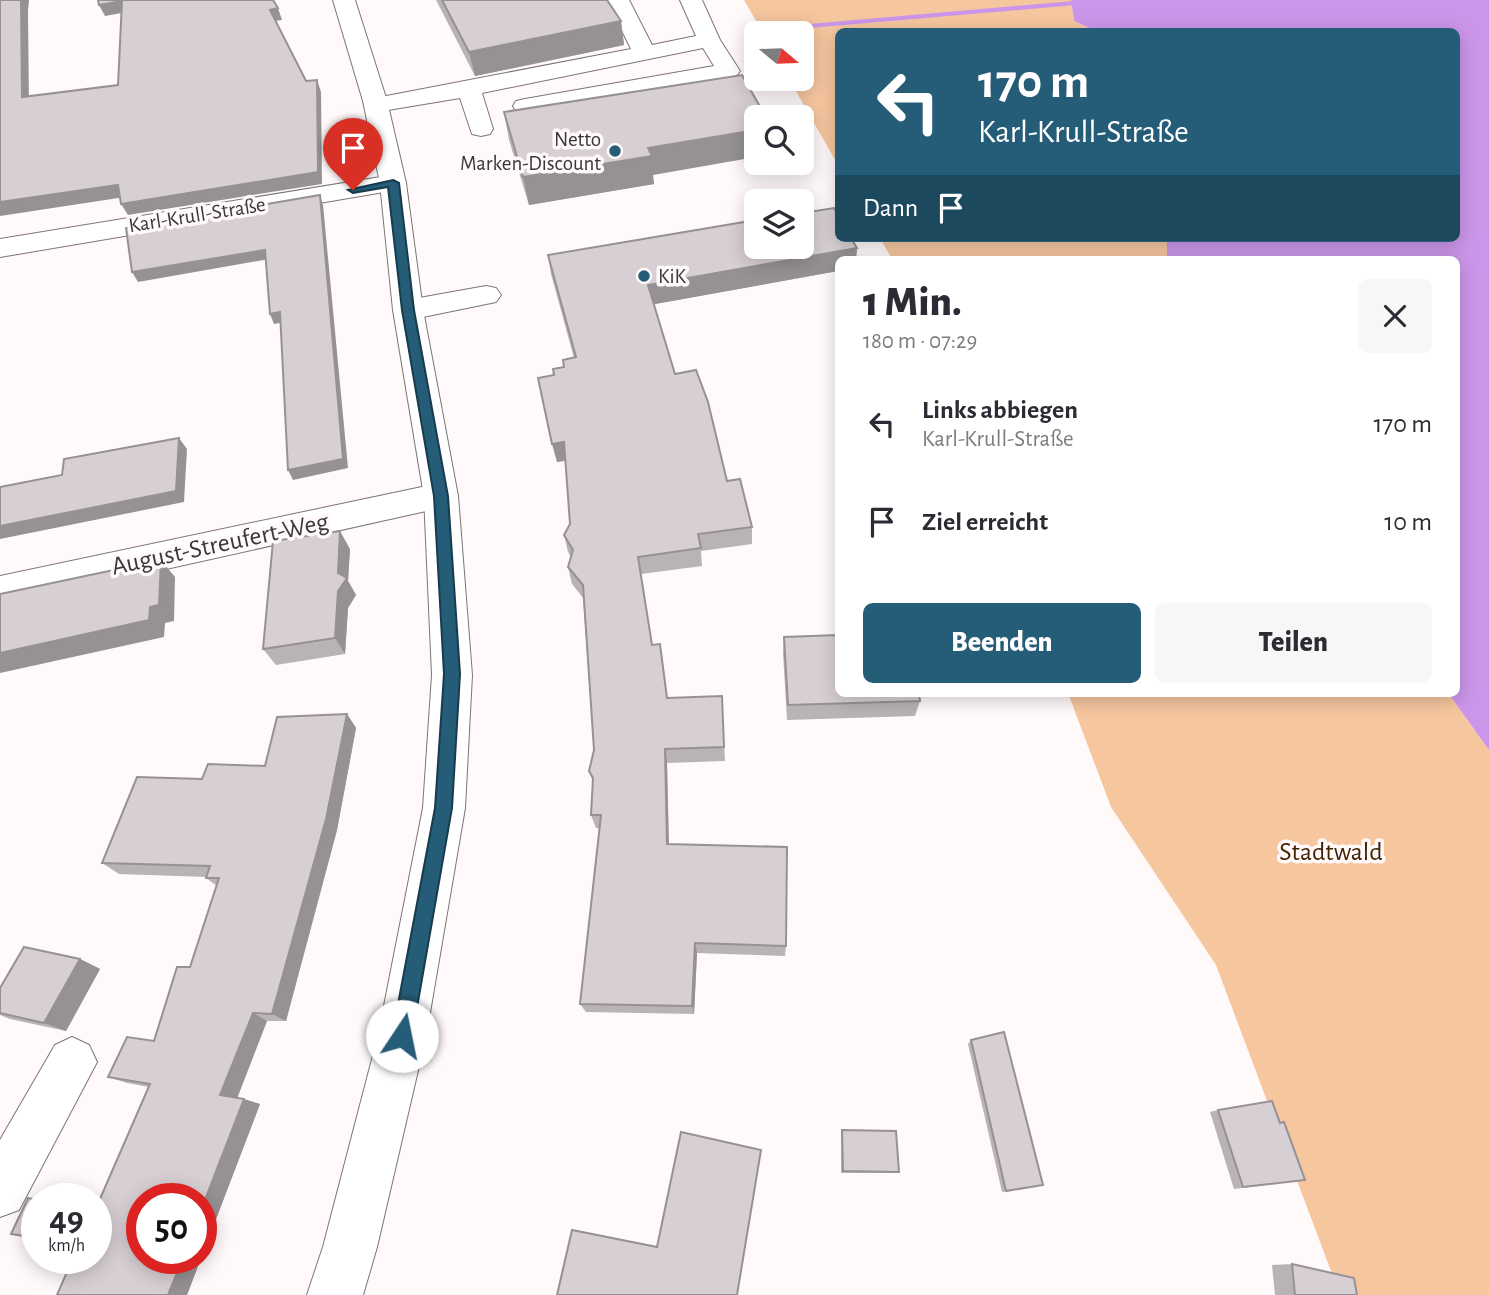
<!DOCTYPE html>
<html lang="de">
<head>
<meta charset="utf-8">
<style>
  :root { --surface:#fff; --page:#f7f7f7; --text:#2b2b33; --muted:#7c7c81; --accent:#255c77 }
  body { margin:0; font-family:"Alegreya Sans",sans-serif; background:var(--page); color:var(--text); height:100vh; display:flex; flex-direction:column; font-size:26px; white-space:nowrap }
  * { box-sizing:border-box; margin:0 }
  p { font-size:23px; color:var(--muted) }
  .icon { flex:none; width:38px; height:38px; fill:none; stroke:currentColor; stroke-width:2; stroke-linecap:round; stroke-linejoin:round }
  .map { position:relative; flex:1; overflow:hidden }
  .details { position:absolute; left:835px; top:256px; width:625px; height:441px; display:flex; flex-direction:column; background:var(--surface); border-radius:10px; box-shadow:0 4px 18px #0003 }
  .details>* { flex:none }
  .guide { position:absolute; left:835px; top:28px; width:625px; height:214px; border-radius:10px; box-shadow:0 4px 18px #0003; background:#255c77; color:#fff; overflow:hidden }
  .needle { width:46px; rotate:109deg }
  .controls { position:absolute; left:744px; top:21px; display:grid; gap:14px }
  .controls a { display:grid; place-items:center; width:70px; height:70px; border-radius:10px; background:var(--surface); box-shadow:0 4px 18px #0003; font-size:35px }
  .speed { position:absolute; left:21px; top:1183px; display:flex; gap:14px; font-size:35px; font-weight:700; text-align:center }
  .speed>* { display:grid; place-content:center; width:91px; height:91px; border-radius:50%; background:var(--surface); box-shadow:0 4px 18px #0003; line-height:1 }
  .speed small { font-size:18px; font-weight:400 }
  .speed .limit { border:10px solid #d22; background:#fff; color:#111 }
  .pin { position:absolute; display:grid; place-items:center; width:60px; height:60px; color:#fff; margin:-72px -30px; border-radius:50% 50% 50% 0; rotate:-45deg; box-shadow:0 0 7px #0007 }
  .pin .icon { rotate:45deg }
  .me { position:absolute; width:77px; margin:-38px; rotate:11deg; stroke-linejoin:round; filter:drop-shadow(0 0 5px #0008) }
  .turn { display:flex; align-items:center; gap:24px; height:147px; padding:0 28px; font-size:32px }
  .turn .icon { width:91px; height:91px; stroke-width:2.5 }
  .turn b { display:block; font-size:49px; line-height:60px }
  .then { display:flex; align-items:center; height:66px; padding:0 28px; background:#0003; gap:14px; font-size:26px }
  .round { display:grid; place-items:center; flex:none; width:74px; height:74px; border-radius:10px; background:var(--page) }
  .headline { display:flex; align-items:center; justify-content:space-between; height:119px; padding:0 28px }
  h1 { font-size:42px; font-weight:800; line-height:52px }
  .primary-button { display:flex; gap:14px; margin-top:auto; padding:14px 28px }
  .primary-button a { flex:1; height:80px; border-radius:10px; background:var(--accent); color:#fff; font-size:28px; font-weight:800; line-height:80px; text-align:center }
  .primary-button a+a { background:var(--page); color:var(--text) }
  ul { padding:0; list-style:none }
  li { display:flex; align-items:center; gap:21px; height:98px; padding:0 28px }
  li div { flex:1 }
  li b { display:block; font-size:26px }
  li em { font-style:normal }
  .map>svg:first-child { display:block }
  .green { fill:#f6c69f }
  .water { fill:#cb96e9 }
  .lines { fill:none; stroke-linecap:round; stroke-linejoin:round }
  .stream { fill:#cb96e9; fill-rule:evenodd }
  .minor-casing { stroke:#7d7475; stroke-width:2 }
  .major-casing { stroke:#7d7475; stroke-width:2 }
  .minor { fill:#fff; fill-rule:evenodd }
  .major { fill:#fff; fill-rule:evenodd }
  .wall { fill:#b9b2b6 }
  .shaded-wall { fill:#969194 }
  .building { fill:#d7cfd4; stroke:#969194; stroke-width:2 }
  .route { fill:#255c77; stroke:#183c4d; stroke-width:2 }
  .poi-dot { fill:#255c77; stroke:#fff9fa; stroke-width:2.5 }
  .labels { text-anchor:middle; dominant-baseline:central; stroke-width:7; stroke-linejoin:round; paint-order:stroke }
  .far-poi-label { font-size:21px; fill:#3b3738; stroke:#fff9fa; text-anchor:end }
  .far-street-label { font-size:21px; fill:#3b3738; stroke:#fff9fa }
  .street-label { font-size:26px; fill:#3b3738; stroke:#fff9fa }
  .park-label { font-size:26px; fill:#412203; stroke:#fff9fa }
</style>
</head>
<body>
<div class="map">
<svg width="1489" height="1295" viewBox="0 0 1489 1295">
  <rect width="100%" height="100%" fill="#fff9fa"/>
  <g class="green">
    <path d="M 744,0 L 1071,0 L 1074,21 L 1096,31 L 838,32 L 838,165 L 789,79 L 802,79 L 802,33 L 763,33 Z"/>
    <path d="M 880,238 L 1167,238 L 1167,259 L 892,259 Z"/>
    <path d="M 1068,693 L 1448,693 L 1489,750 L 1489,1295 L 1340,1295 L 1216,965 L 1111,807 Z"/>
  </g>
  <path class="water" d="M 1071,0 L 1489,0 L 1489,750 L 1448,693 L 1456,693 L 1456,259 L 1167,259 L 1167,238 L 1456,238 L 1456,32 L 1096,31 L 1074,21 Z"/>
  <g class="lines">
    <path class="stream" d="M 1073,1 L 1077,3 L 1076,5 L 786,30 L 782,28 L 786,26 Z"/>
    <g class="minor-casing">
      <g id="minor">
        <path d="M 607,0 L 629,0 L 652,45 L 696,36 L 680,0 L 702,0 L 720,40 L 740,71 L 736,76 L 728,78 L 525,113 L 516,111 L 513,106 L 516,101 L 525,99 L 714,66 L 703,48 L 482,93 L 493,129 L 490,134 L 481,136 L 472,134 L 460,98 L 376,112 L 367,110 L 364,105 L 367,100 L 376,98 L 631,49 Z"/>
        <path d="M 393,175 L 402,177 L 406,183 L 402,189 L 0,257 L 0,239 Z"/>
        <path d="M 486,286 L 496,288 L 501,295 L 496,302 L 408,320 L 398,317 L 393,310 L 398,303 L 408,300 Z"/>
        <path d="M 441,483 L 453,487 L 458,496 L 453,505 L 0,606 L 0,576 Z"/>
        <path d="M 72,1037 L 89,1045 L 97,1062 L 19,1210 L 0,1217 L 0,1140 L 55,1045 Z"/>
      </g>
    </g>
    <g class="major-casing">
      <path id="major" d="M 333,0 L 355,0 L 387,101 L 406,183 L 423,310 L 458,496 L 472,675 L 465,808 L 426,1036 L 377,1247 L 363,1295 L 307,1295 L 323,1247 L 378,1036 L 423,808 L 432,675 L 424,496 L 393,310 L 380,183 L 363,101 Z"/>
    </g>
    <use href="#minor" class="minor"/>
    <use href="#major" class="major"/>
  </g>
  <g class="wall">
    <path d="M 436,0 L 607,0 L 621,21 L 624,45 L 475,76 Z"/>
    <path d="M 504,112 L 653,175 L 654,184 L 529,205 L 509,140 Z"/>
    <path d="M 857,248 L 856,259 L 838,259 L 838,271 L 654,304 L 675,374 L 727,481 L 752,527 L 752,544 L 701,551 L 702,566 L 641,574 L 652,645 L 667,698 L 722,696 L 725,761 L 667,763 L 669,844 L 786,946 L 785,956 L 697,953 L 694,1014 L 586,1012 L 580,1004 L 599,828 L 596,828 L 591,815 L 593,782 L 589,771 L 594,750 L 583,598 L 572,584 L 568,567 L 571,557 L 568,552 L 564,535 L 570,524 L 565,461 L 557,462 L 554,375 L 574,358 L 551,274 L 548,255 Z"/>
    <path d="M 350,549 L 348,581 L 356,595 L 348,608 L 345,654 L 276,665 L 263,649 Z"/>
    <path d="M 784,637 L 920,701 L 915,716 L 787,720 L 783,653 Z"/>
    <path d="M 347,714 L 356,728 L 337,830 L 286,1021 L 267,1021 L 237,1098 L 260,1104 L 187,1295 L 57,1295 L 96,1258 L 149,1087 L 127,1083 L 108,1077 L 154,1041 L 190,967 L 217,886 L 206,878 L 207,877 L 119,874 L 102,863 L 202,779 L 265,766 Z"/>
    <path d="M 80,959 L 100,969 L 66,1031 L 10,1019 L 0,1015 L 0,988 Z"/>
    <path d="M 971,1040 L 1043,1185 L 1002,1192 L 968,1044 Z"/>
    <path d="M 1218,1110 L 1280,1123 L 1305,1180 L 1234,1189 L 1210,1112 Z"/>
    <path d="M 842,1130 L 899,1172 L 897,1173 L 841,1173 L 841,1133 Z"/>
    <path d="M 1292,1264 L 1357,1295 L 1275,1295 L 1272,1265 Z"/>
  </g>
  <g class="shaded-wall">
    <path d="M 21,0 L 29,0 L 28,11 L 29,109 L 22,97 Z"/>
    <path d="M 122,1 L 127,12 L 105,16 L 99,5 Z"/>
    <path d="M 278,8 L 282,20 L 274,21 L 270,10 Z"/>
    <path d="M 621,21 L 624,45 L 475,76 L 469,52 Z"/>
    <path d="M 317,80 L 321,92 L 322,184 L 128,215 L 121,204 Z"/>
    <path d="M 756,130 L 756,157 L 653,175 L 654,184 L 529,205 L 523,177 L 648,148 Z"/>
    <path d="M 118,185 L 125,197 L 0,216 L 0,202 Z"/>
    <path d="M 320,195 L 323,205 L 348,468 L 293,480 L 288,470 Z"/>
    <path d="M 857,248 L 856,259 L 838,259 L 838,271 L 650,305 L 648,285 Z"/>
    <path d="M 265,250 L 269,259 L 138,282 L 132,272 Z"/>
    <path d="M 280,312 L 285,322 L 274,324 L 270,314 Z"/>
    <path d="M 179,438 L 187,449 L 184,502 L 0,539 L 0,526 Z"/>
    <path d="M 564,442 L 568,460 L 557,462 L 552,444 Z"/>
    <path d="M 340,531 L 350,549 L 348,581 L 356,595 L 348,608 L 345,654 L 335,638 Z"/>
    <path d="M 161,560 L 175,577 L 174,621 L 165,623 L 164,637 L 0,673 L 0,653 L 150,607 Z"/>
    <path d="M 347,714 L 356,728 L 337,830 L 286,1021 L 272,1014 Z"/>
    <path d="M 665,749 L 667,763 L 669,856 L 667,844 Z"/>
    <path d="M 695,943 L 697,953 L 694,1014 L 692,1006 Z"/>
    <path d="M 80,959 L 100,969 L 66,1031 L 44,1023 Z"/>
    <path d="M 253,1013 L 267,1021 L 236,1101 L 220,1095 Z"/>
    <path d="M 244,1099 L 260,1104 L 187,1295 L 168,1295 L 183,1258 L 201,1258 L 201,1210 Z"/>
  </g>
  <g class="building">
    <path d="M 0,0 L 21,0 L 22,97 L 118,85 L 122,1 L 99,5 L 98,0 L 273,0 L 278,8 L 270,10 L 306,81 L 317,80 L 318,172 L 121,204 L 118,185 L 0,202 Z"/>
    <path d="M 442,0 L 607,0 L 621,21 L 469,52 Z"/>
    <path d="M 742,75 L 766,117 L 756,117 L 756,130 L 648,148 L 652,156 L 523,177 L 504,112 Z"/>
    <path d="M 320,195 L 343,459 L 288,470 L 280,312 L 270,314 L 265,250 L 132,272 L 126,228 Z"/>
    <path d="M 834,208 L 838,215 L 838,238 L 851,238 L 857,248 L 648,285 L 675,374 L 696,370 L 708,402 L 727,481 L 740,479 L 752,527 L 698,534 L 701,548 L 638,557 L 652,645 L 660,644 L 667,698 L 722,696 L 724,747 L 665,749 L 667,844 L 787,847 L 786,946 L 695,943 L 692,1006 L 580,1004 L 601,815 L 591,815 L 593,778 L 589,771 L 594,750 L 583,585 L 568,567 L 573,550 L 564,535 L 570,524 L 564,442 L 552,444 L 538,378 L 554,375 L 553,369 L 564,367 L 563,360 L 576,357 L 548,255 L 756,220 L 756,247 L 802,247 L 802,213 Z"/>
    <path d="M 179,438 L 176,491 L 0,526 L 0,487 L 62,475 L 64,459 Z"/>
    <path d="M 340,531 L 338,573 L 347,578 L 338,591 L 335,638 L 263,649 L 273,541 Z"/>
    <path d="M 161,560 L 159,605 L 150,607 L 149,620 L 0,653 L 0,594 Z"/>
    <path d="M 838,635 L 838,693 L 919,693 L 920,701 L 788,705 L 784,637 Z"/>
    <path d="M 347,714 L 326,819 L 272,1014 L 253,1013 L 220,1095 L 244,1099 L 201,1210 L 201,1199 L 142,1199 L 142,1258 L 183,1258 L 168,1295 L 57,1295 L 73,1258 L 96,1258 L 96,1208 L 150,1084 L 108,1077 L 127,1037 L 154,1041 L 177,967 L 190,967 L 219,878 L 206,878 L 210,866 L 102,863 L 137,777 L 202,779 L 208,764 L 265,766 L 277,717 Z"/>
    <path d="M 24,947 L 80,959 L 44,1023 L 0,1013 L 0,988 Z"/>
    <path d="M 1004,1032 L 1043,1185 L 1006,1191 L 971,1040 Z"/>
    <path d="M 1272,1101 L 1280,1123 L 1284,1122 L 1305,1180 L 1243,1187 L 1218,1110 Z"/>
    <path d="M 842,1130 L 896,1131 L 899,1172 L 843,1171 Z"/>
    <path d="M 681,1132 L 761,1150 L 737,1295 L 557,1295 L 572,1230 L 657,1247 Z"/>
    <path d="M 28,1198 L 37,1200 L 37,1238 L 11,1234 Z"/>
    <path d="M 1292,1264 L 1354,1278 L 1357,1295 L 1295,1295 Z"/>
  </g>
  <path class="route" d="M 393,180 L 399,183 L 414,310 L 448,496 L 460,674 L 452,808 L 412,1036 L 409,1043 L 402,1046 L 395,1043 L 392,1036 L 435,808 L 444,674 L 434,496 L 402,310 L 388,187 L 353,193 L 348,190 Z"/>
  <g class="poi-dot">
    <circle cx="615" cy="151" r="7"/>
    <circle cx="644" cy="276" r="7"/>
  </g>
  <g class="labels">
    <g class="far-poi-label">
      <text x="601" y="139">Netto<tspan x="601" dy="24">Marken-Discount</tspan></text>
      <text x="658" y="276" text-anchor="start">KiK</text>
    </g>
    <g class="far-street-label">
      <text transform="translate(197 215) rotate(-9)">Karl-Krull-Straße</text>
    </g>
    <g class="street-label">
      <text transform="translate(220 544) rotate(-12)">August-Streufert-Weg</text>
    </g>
    <g class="park-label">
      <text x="1331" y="852">Stadtwald</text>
    </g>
  </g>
</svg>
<div class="controls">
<a><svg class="needle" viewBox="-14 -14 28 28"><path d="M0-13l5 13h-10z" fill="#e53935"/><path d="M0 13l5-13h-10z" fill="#7c7c81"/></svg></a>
<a><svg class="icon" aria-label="search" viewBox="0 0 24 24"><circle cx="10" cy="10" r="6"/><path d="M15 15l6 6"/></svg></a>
<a><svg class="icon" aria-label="layers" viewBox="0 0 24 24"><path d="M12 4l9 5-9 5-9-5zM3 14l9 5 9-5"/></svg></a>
</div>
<div class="speed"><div>49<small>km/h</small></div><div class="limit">50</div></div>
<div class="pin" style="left:353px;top:190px;background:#d93025"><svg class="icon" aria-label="arrive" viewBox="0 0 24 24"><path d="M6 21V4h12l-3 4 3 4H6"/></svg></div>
<svg class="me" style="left:402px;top:1036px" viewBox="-20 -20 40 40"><circle r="19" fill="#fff"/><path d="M0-13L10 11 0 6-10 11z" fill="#255c77"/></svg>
<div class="guide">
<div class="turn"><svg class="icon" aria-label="left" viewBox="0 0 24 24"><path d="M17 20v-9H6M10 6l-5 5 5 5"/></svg><div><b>170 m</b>Karl-Krull-Straße</div></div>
<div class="then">Dann<svg class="icon" aria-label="arrive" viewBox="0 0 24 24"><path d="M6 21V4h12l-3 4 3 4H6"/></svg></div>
</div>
<section class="details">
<div class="headline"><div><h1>1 Min.</h1><p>180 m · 07:29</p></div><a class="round"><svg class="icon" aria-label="close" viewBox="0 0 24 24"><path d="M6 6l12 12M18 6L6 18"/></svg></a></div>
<ul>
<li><svg class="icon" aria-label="left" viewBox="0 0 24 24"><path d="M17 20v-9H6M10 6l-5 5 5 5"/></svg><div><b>Links abbiegen</b><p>Karl-Krull-Straße</p></div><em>170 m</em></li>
<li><svg class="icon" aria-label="arrive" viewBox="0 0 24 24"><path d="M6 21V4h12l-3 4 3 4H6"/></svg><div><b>Ziel erreicht</b></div><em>10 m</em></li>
</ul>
<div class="primary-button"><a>Beenden</a><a>Teilen</a></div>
</section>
</div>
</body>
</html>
